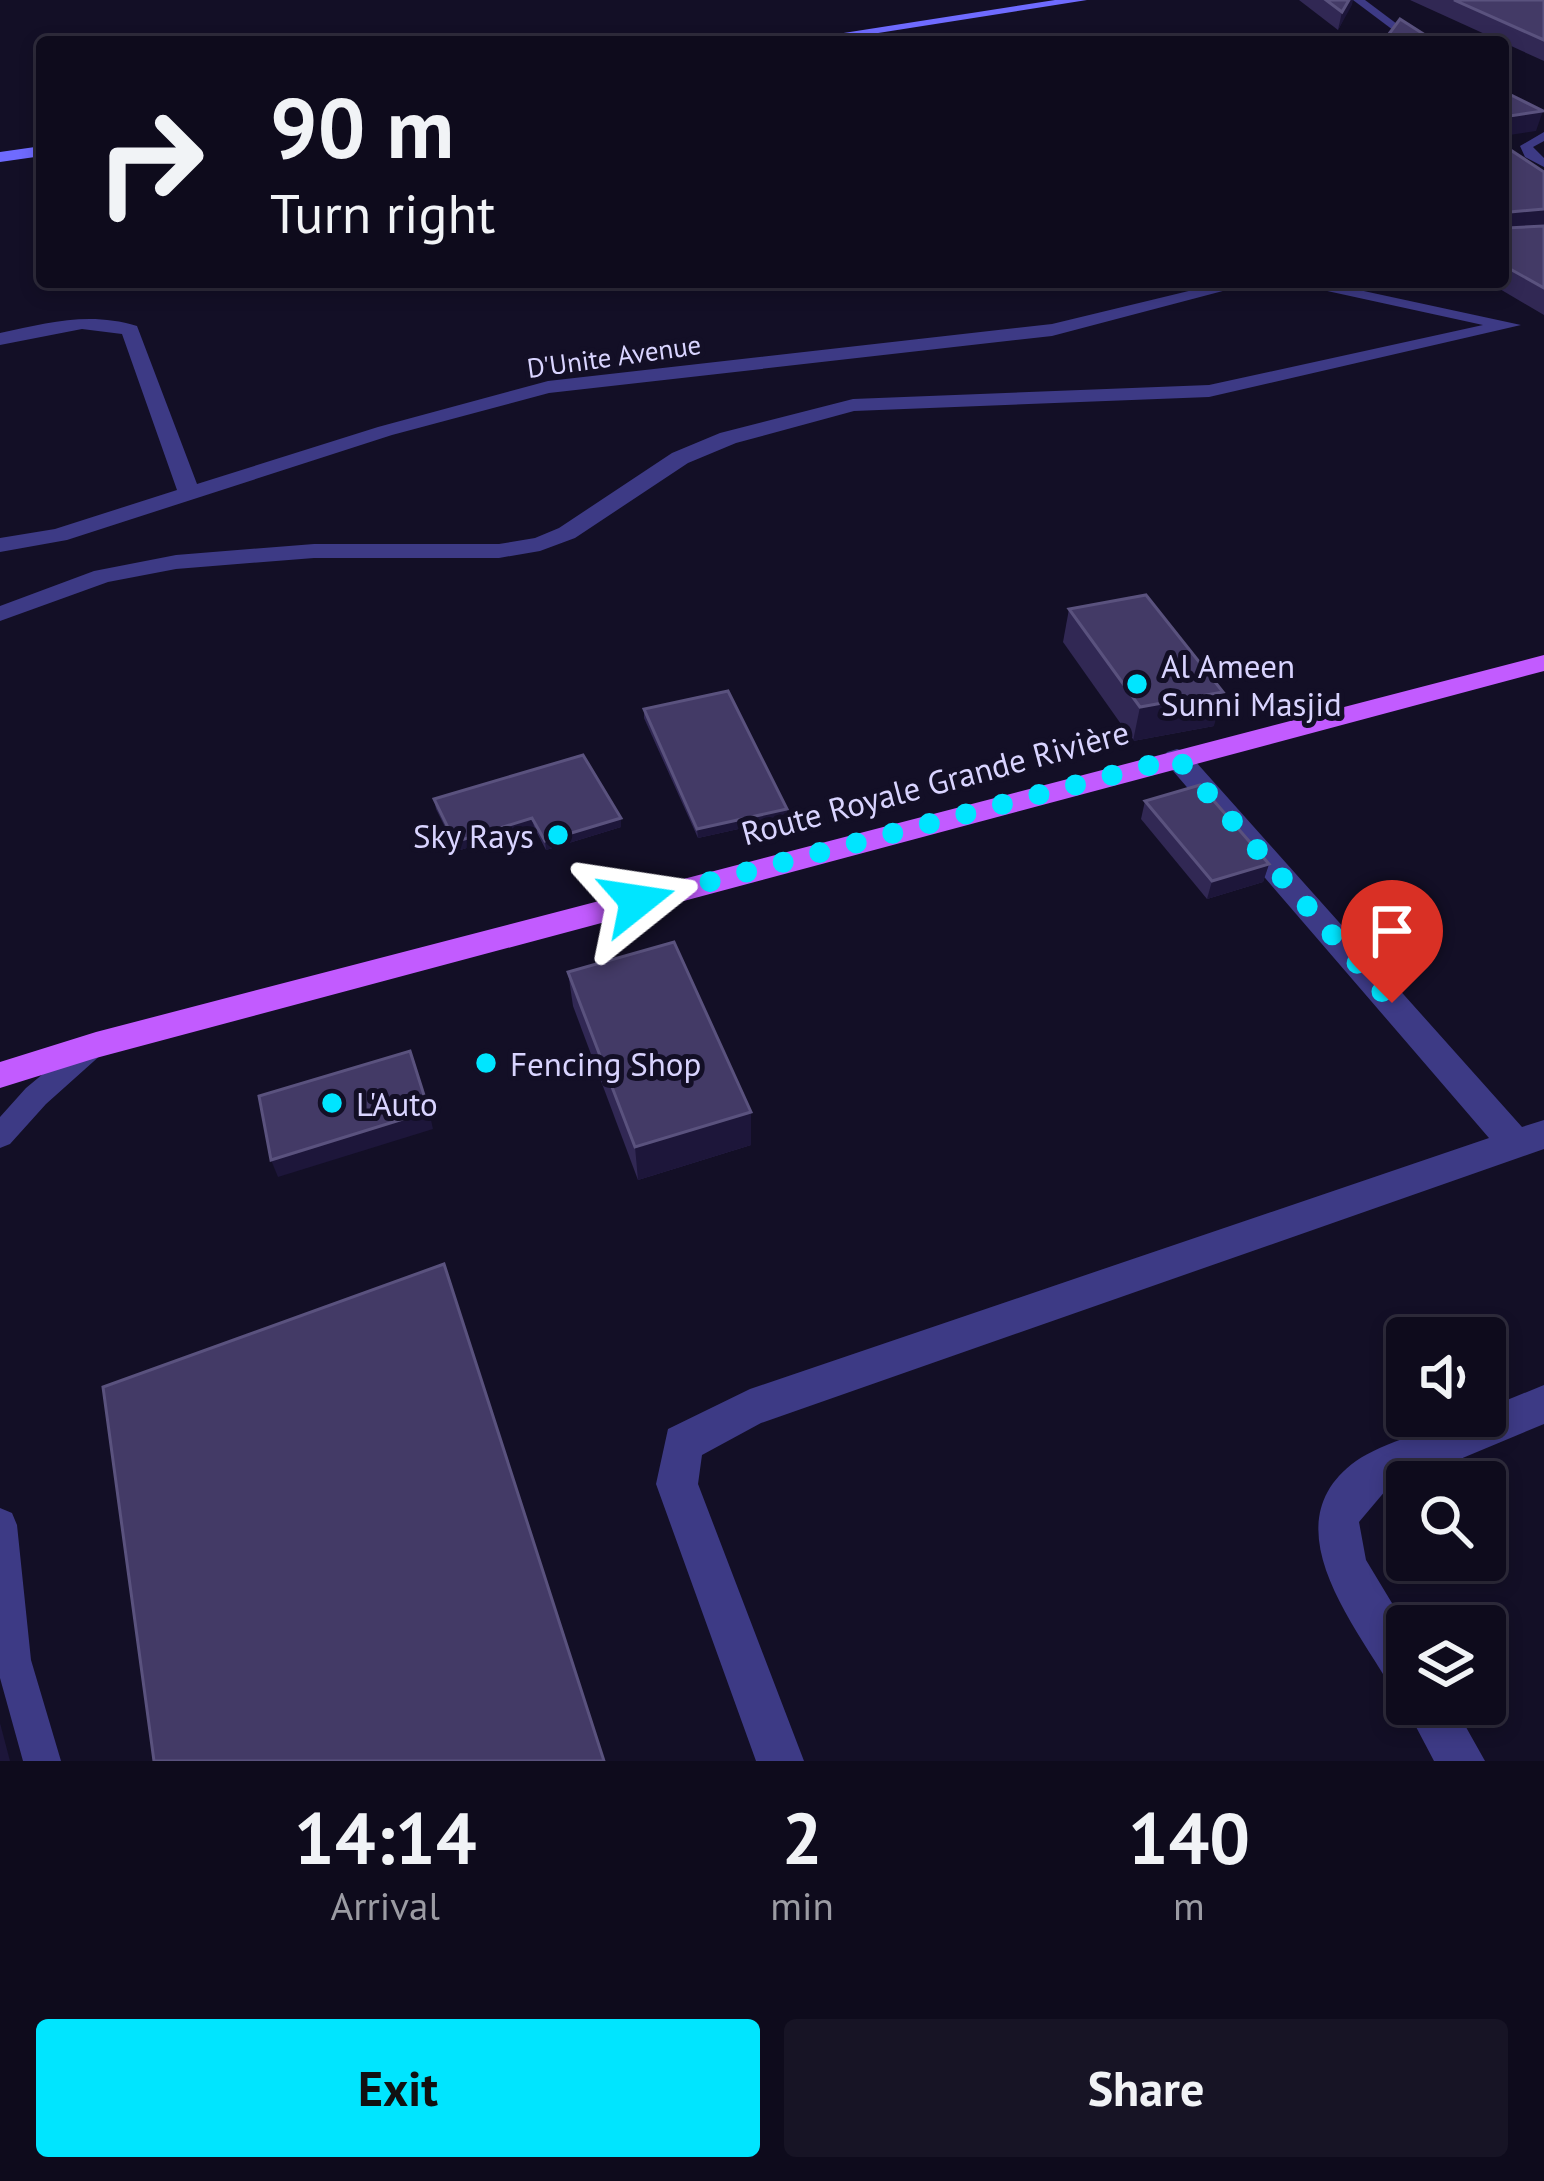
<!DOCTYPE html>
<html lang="en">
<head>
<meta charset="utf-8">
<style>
  :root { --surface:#0e0b1c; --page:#171425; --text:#f1f3f6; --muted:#9b9ba3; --line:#2e2b3b; --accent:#00e5ff }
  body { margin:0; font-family:"PT Sans",sans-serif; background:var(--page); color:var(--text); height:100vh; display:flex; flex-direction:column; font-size:45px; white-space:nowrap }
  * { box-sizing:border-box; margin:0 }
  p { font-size:39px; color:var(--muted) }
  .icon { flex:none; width:66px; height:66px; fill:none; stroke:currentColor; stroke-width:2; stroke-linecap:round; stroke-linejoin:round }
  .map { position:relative; height:1761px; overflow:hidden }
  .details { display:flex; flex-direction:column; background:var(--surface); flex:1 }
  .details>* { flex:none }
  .banner { position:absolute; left:36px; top:36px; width:1473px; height:252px; border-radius:12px; box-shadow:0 6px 18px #0003,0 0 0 3px var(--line); background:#0e0b1c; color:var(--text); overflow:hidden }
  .buttons { position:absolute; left:1386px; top:1317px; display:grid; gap:24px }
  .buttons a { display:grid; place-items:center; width:120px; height:120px; border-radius:12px; background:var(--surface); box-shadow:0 6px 18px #0003,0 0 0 3px var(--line); font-size:60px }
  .pin { position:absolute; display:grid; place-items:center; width:102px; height:102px; color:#fff; margin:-123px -51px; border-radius:50% 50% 50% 0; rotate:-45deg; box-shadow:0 0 12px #0007 }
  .pin .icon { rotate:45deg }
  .me { position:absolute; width:132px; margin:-66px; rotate:75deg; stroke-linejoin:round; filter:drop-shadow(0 0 9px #0008) }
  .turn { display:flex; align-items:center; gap:42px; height:252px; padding:0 36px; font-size:54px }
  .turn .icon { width:156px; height:156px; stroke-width:2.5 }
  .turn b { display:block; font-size:84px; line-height:102px }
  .eta { display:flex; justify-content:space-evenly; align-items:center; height:204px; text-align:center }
  .eta b { font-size:72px; font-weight:700; line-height:84px }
  .action { display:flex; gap:24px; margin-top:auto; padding:24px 36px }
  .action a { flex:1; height:138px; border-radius:12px; background:var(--accent); color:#111; font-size:48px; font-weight:700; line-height:138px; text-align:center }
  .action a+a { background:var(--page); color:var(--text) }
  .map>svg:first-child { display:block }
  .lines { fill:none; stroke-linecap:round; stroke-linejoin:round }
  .lane { fill:#3d3a85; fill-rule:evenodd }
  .street { fill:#3d3a85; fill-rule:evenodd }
  .secondary { fill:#6f6bff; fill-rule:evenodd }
  .primary { fill:#c25bff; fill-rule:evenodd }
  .wall { fill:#312854 }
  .shaded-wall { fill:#1d163a }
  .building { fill:#433a66; stroke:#5a527e; stroke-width:3 }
  .route { stroke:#00e5ff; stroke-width:21; stroke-dasharray:0 37.8 }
  .poi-dot { fill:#00e5ff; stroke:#130f26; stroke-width:4.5 }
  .labels { text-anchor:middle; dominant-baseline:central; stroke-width:10; stroke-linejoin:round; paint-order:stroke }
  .far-street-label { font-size:27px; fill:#d9d4ff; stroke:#130f26 }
  .poi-label { font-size:33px; fill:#d9d4ff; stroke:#130f26; text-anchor:start }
  .street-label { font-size:33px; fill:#d9d4ff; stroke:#130f26 }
</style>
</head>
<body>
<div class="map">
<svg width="1544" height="1761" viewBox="0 0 1544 1761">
  <rect width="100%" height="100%" fill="#130f26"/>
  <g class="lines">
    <g class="lane">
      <path d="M 1353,0 L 1365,0 L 1421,42 L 1409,42 Z"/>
      <path d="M 1544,132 L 1544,141 L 1533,147 L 1544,158 L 1544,167 L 1525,157 L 1520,146 Z"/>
      <path d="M 94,1036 L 103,1039 L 107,1046 L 103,1053 L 46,1104 L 10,1144 L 0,1148 L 0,1117 L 26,1088 L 85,1039 Z"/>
      <path d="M 0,1508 L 12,1513 L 17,1525 L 31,1660 L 61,1761 L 23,1761 L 0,1678 Z"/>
    </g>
    <g class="street">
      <path d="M 1226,282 L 1257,282 L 1052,336 L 549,393 L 392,435 L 67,540 L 0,552 L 0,538 L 55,529 L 177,490 L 122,334 L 82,329 L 0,345 L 0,333 C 47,323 89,311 137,326 L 197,484 L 378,427 L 548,381 L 1052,324 Z"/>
      <path d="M 1286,282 L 1322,282 L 1521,325 L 1209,397 L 854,411 L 736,443 L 688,463 L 575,538 L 540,551 L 499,558 L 314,558 L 176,569 L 108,582 L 0,621 L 0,606 L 94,571 L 176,555 L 314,544 L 499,544 L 535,538 L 559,528 L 672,453 L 720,433 L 853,399 L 1209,385 L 1483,325 Z"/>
      <path d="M 1177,749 L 1187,752 L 1522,1127 L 1544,1120 L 1544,1149 L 761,1423 L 702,1455 L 698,1484 L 804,1761 L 756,1761 L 656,1484 L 668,1429 L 750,1389 L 1489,1138 L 1167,764 L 1163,758 L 1167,752 Z"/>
      <path d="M 1544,1385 L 1544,1424 L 1386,1490 L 1359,1522 L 1366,1560 L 1407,1628 L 1407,1694 L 1391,1687 C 1353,1622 1270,1523 1356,1461 C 1383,1442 1436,1429 1467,1416 L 1485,1416 L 1485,1409 Z"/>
      <path d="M 1407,1697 L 1407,1704 L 1453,1704 L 1485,1761 L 1434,1761 L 1404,1704 Z"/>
    </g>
    <g class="secondary">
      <path d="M 1055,0 L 1087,0 L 821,42 L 786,42 Z"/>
      <path d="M 42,146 L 42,156 L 0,162 L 0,152 Z"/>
    </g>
    <path class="primary" d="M 1544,655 L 1544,671 L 96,1058 L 0,1088 L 0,1062 L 96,1032 Z"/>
  </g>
  <g class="wall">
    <path d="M 1299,0 L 1353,0 L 1338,30 Z"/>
    <path d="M 1410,0 L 1544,0 L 1544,61 Z"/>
    <path d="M 1503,145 L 1544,172 L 1544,315 L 1488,282 L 1503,282 Z"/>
    <path d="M 1069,609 L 1214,726 L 1133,741 L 1063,642 Z"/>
    <path d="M 644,709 L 787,809 L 787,818 L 698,838 L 644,718 Z"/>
    <path d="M 434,799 L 621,818 L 621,827 L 546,850 L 534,827 L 457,851 L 436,809 Z"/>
    <path d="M 1145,801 L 1269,864 L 1263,882 L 1207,899 L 1141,819 Z"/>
    <path d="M 568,972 L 751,1112 L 751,1145 L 638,1180 L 573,1006 Z"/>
  </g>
  <g class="shaded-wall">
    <path d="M 1349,0 L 1353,0 L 1352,5 L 1338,30 L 1342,12 Z"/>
    <path d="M 1543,111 L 1536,131 L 1503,136 L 1503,117 Z"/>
    <path d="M 1544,209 L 1544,230 L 1503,233 L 1510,212 Z"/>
    <path d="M 1223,692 L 1214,726 L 1133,741 L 1140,707 Z"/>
    <path d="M 787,809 L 787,818 L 698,838 L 697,829 Z"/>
    <path d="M 532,818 L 534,827 L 457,851 L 455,842 Z"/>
    <path d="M 621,818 L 621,827 L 546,850 L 545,841 Z"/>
    <path d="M 1269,864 L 1263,882 L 1207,899 L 1212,881 Z"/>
    <path d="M 429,1111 L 433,1129 L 278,1177 L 271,1160 Z"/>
    <path d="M 751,1112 L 751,1145 L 638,1180 L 635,1147 Z"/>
    <path d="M 0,1723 L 10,1761 L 0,1761 Z"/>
  </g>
  <g class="building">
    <path d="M 1326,0 L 1349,0 L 1342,12 Z"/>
    <path d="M 1454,0 L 1544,0 L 1544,40 Z"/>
    <path d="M 1400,19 L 1436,42 L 1383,42 Z"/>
    <path d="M 1503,85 L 1507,93 L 1543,111 L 1503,117 Z"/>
    <path d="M 1503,145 L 1544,172 L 1544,209 L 1510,212 L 1507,228 L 1544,226 L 1544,288 L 1503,265 Z"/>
    <path d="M 1146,595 L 1223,692 L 1140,707 L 1069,609 Z"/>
    <path d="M 728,691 L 787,809 L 697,829 L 644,709 Z"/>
    <path d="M 583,755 L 621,818 L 545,841 L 532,818 L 455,842 L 434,799 Z"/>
    <path d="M 1200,785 L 1269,864 L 1212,881 L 1145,801 Z"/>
    <path d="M 674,942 L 751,1112 L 635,1147 L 568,972 Z"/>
    <path d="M 410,1051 L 429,1111 L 271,1160 L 259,1096 Z"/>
    <path d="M 444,1264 L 604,1761 L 154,1761 L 103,1387 Z"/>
  </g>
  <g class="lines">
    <path class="route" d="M 637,901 L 1177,758 L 1392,1003"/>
  </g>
  <g class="poi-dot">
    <circle cx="1137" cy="684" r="12"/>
    <circle cx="558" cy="835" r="12"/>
    <circle cx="486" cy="1063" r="12"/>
    <circle cx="332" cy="1103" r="12"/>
  </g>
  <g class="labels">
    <g class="far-street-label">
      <text transform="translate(614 356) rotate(-8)">D'Unite Avenue</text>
    </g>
    <g class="poi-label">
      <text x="1161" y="665">Al Ameen<tspan x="1161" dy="38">Sunni Masjid</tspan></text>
      <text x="534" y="835" text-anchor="end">Sky Rays</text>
      <text x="510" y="1063">Fencing Shop</text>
      <text x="356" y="1103">L'Auto</text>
    </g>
    <g class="street-label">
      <text transform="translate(935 782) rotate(-15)">Route Royale Grande Rivière</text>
    </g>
  </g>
</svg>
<div class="buttons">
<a><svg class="icon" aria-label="sound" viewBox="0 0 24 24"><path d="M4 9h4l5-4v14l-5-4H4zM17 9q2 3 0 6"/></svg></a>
<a><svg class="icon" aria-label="search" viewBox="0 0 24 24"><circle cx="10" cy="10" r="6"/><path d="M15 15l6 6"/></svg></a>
<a><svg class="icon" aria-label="layers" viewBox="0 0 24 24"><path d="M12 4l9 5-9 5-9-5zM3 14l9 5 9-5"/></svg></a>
</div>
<div class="pin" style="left:1392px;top:1003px;background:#d93025"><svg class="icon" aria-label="arrive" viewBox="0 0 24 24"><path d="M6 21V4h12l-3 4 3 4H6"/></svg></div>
<svg class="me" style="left:637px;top:901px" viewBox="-20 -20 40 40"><path d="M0-17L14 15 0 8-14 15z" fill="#00e5ff" stroke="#fff" stroke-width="4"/></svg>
<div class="banner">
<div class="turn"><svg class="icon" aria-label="right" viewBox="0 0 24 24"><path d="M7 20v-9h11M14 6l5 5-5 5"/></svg><div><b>90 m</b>Turn right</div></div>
</div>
</div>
<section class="details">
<div class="eta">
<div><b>14:14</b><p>Arrival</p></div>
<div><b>2</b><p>min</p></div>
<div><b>140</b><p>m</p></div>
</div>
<div class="action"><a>Exit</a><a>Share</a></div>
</section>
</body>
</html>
